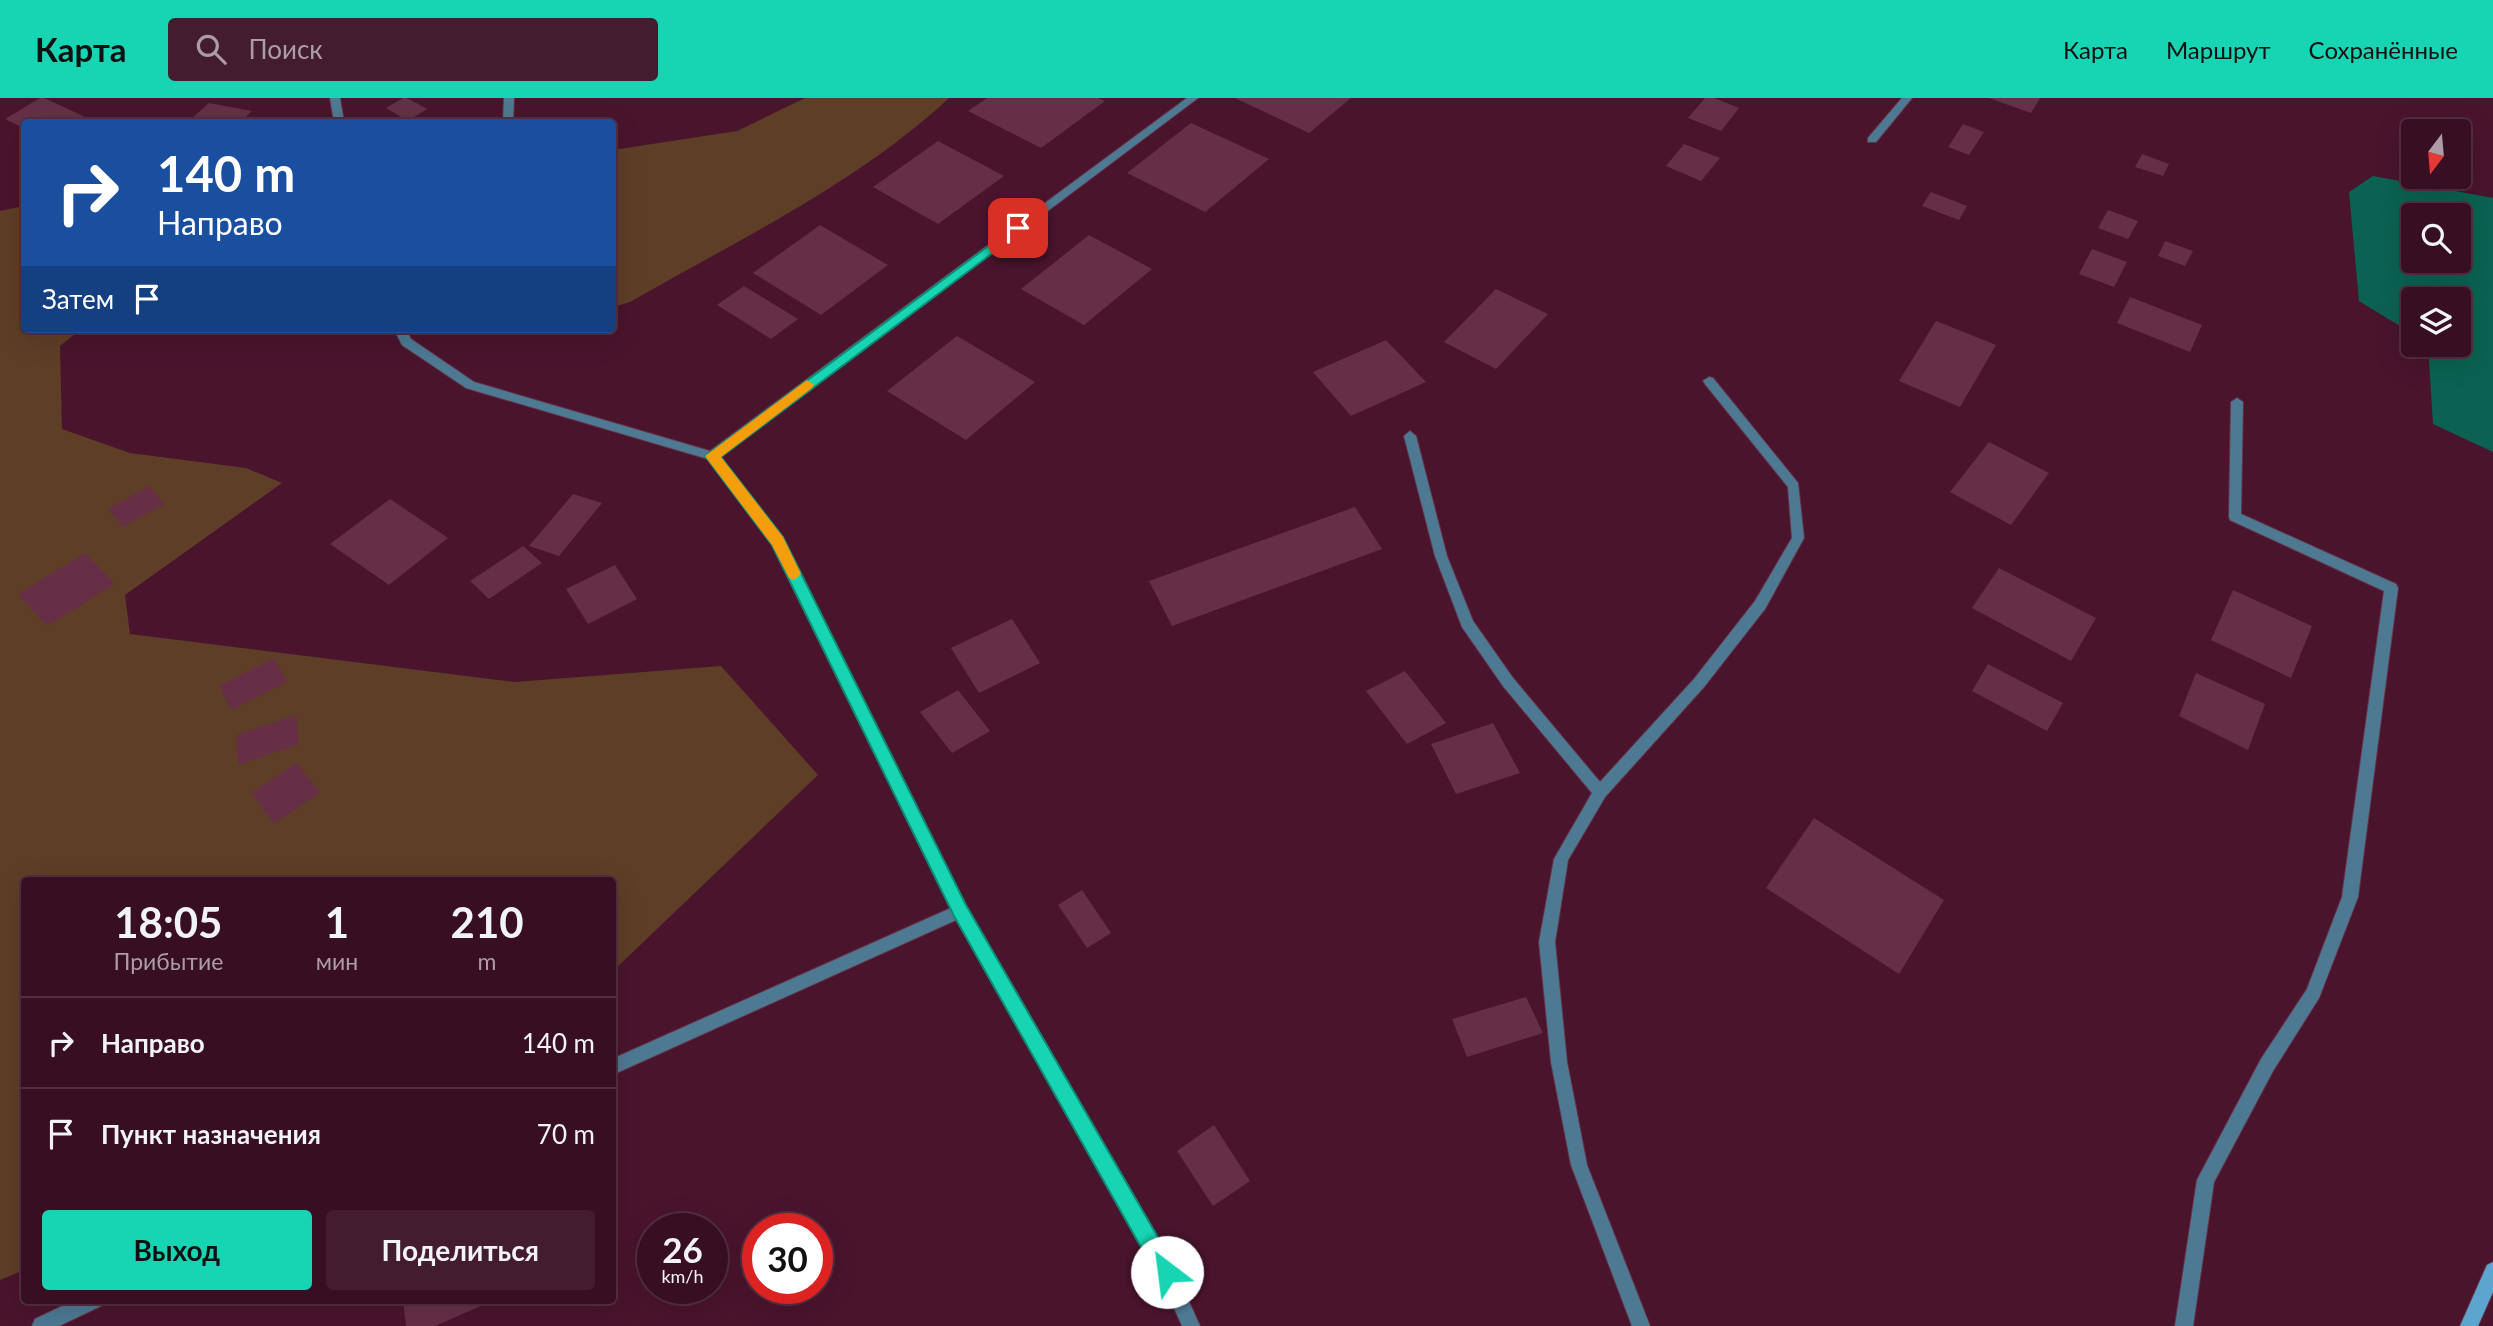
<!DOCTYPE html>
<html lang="ru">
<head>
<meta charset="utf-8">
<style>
  :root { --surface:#380f22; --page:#431d2f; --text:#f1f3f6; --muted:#ab9ca5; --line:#522f40; --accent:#17d5b3 }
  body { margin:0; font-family:Lato,sans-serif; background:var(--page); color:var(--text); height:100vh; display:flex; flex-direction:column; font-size:26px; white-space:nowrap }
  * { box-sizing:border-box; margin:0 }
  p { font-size:23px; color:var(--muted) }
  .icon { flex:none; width:38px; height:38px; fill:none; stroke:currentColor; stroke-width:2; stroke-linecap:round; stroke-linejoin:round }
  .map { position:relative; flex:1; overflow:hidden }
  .details { position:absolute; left:21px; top:779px; width:595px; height:427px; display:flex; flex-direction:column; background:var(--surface); border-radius:7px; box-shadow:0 7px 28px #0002,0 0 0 2px var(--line) }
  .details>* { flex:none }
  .top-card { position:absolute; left:21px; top:21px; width:595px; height:214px; border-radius:7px; box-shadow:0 7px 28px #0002,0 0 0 2px var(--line); background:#1a4fa0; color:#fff; overflow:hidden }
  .needle { width:46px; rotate:196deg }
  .tools { position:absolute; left:2401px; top:21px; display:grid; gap:14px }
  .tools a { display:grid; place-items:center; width:70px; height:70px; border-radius:7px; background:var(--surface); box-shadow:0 7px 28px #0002,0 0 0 2px var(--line); font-size:35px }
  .speed { position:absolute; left:637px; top:1115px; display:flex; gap:14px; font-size:35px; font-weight:700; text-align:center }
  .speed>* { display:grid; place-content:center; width:91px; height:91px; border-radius:50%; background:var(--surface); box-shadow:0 7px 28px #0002,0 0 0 2px var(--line); line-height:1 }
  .speed small { font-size:18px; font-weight:400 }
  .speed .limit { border:10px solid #d22; background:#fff; color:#111 }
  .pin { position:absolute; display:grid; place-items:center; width:60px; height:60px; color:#fff; margin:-30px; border-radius:14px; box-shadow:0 4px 10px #0006 }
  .me { position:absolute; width:77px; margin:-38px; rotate:330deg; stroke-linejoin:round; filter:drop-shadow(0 0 5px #0008) }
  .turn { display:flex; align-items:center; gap:24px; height:147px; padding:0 21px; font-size:32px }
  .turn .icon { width:91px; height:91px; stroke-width:2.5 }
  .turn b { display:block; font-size:49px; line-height:60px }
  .then { display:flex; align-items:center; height:66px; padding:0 21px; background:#0003; gap:14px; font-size:26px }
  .eta { display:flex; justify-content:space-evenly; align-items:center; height:119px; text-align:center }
  .eta b { font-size:42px; font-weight:700; line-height:49px }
  .action { display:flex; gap:14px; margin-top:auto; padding:14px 21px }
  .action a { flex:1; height:80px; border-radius:7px; background:var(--accent); color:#111; font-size:28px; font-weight:700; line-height:80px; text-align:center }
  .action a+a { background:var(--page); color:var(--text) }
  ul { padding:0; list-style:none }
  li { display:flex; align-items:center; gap:21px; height:91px; padding:0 21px; border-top:2px solid var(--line) }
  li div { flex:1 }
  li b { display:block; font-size:26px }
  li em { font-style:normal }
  header { display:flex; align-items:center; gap:42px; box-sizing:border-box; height:98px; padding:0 35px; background:var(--accent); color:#111 }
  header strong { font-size:33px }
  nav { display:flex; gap:38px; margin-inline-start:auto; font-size:24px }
  .search { width:490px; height:63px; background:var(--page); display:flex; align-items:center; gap:18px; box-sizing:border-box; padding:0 24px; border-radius:7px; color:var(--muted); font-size:26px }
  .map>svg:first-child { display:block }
  .green { fill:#5e3e27 }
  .water { fill:#0b6252; fill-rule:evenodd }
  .building { fill:#662f46 }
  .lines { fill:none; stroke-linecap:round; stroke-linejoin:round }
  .lane-casing { stroke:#653249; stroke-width:2 }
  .street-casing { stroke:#653249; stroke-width:2 }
  .secondary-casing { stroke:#653249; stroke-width:2 }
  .lane { fill:#4d7993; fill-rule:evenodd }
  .street { fill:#4d7993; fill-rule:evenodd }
  .secondary { fill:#5ba5ce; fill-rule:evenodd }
  .route { fill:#17d5b3; stroke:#0f8a74; stroke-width:2 }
  .slow { fill:#f59e0b }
</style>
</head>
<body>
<header>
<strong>Карта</strong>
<div class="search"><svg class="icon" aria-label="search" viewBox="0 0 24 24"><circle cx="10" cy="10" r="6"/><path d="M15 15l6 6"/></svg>Поиск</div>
<nav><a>Карта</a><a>Маршрут</a><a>Сохранённые</a></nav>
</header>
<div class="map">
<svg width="2493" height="1228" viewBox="0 0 2493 1228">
  <rect width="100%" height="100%" fill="#4a142d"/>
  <g class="green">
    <path d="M 805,0 L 949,0 C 858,85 738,142 630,204 L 613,209 L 613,52 L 737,33 Z"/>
    <path d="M 24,108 L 24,231 L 81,231 L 60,248 L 62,331 L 130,355 L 246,370 L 282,385 L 125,497 L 130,536 L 515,584 L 721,568 L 818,677 L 613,873 L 612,782 L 24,782 L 24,1172 L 0,1182 L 0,113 Z"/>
  </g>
  <path class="water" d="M 2373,78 L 2493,100 L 2493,354 L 2433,326 L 2428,247 L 2459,247 L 2459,201 L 2413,201 L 2413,236 L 2359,203 L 2349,94 ZM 2413,117 L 2459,117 L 2459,163 L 2413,163 Z"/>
  <g class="building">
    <path d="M 40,0 L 44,0 L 94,23 L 24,24 L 24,30 L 5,21 Z"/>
    <path d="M 403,0 L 407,0 L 427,11 L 408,23 L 386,10 Z"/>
    <path d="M 987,0 L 1098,0 L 1105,3 L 1041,50 L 968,13 Z"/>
    <path d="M 1235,0 L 1351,0 L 1309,35 Z"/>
    <path d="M 1705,0 L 1714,0 L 1739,10 L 1721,33 L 1688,20 Z"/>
    <path d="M 1989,0 L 2040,0 L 2031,15 Z"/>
    <path d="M 209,5 L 252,13 L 240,24 L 188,24 Z"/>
    <path d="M 1191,25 L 1269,61 L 1205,114 L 1127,75 Z"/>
    <path d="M 1963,26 L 1984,34 L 1969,57 L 1948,49 Z"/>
    <path d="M 938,43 L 1004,78 L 938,126 L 873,89 Z"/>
    <path d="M 1684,46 L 1720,60 L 1701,83 L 1666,68 Z"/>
    <path d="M 2142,56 L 2169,66 L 2163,78 L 2135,69 Z"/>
    <path d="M 1931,94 L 1967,108 L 1959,122 L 1922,108 Z"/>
    <path d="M 2108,112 L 2138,123 L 2128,141 L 2098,130 Z"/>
    <path d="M 820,127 L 888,167 L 821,217 L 753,175 Z"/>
    <path d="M 1089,137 L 1152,171 L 1084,227 L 1021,191 Z"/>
    <path d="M 2165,143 L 2193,153 L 2185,168 L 2158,158 Z"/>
    <path d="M 2092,151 L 2127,164 L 2114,189 L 2079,176 Z"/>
    <path d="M 744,188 L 798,221 L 771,241 L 717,207 Z"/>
    <path d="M 1496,191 L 1548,216 L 1496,271 L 1444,244 Z"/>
    <path d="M 2130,199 L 2202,227 L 2190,254 L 2117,225 Z"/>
    <path d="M 1936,223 L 1996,247 L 1960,309 L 1899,283 Z"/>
    <path d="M 957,238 L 1035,284 L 966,342 L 887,293 Z"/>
    <path d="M 1386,242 L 1426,284 L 1351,318 L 1313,274 Z"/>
    <path d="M 1989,344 L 2049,375 L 2011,427 L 1950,394 Z"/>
    <path d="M 149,388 L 165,406 L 123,429 L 108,411 Z"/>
    <path d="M 573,396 L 602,405 L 559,458 L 529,448 Z"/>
    <path d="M 390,401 L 448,440 L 389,487 L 330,446 Z"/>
    <path d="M 1355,409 L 1382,451 L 1172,528 L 1149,483 Z"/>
    <path d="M 523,448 L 542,465 L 489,501 L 470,483 Z"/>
    <path d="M 85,455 L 115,486 L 47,528 L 18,496 Z"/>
    <path d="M 615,467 L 637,501 L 588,526 L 566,491 Z"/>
    <path d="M 1999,470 L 2096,520 L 2071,563 L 1972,510 Z"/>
    <path d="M 2233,492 L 2312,528 L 2291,580 L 2211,542 Z"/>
    <path d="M 1012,521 L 1040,565 L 979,595 L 951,550 Z"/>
    <path d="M 274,560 L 287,584 L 231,612 L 219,588 Z"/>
    <path d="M 1988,566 L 2063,605 L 2047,633 L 1972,593 Z"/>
    <path d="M 1405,573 L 1446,625 L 1407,646 L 1366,593 Z"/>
    <path d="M 2196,575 L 2265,606 L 2248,652 L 2179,618 Z"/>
    <path d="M 958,592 L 990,633 L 952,655 L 920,614 Z"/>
    <path d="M 296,617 L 299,646 L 238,667 L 236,637 Z"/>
    <path d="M 1493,625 L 1520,675 L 1456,696 L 1431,646 Z"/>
    <path d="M 297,665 L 320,695 L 274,726 L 251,695 Z"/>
    <path d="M 1814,720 L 1944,802 L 1899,876 L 1766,790 Z"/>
    <path d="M 1082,792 L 1111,835 L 1087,850 L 1058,807 Z"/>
    <path d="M 1526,899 L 1543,935 L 1467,959 L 1452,921 Z"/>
    <path d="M 1214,1027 L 1250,1083 L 1213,1108 L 1177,1053 Z"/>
    <path d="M 403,1202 L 483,1202 L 483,1207 L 435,1228 L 406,1228 Z"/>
  </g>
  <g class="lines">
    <g class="lane-casing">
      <g id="lane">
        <path d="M 2237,300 L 2243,304 L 2241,416 L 2396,486 L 2398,490 L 2358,799 L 2319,900 L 2273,973 L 2214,1084 L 2193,1228 L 2175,1228 L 2197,1082 L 2261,961 L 2307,891 L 2342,799 L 2384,493 L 2230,422 L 2229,419 L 2231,304 Z"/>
        <path d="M 960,806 L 965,808 L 968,813 L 965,818 L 612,977 L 612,961 Z"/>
        <path d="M 75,1202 L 104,1202 L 101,1208 L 59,1228 L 32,1228 L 35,1221 Z"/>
      </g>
    </g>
    <g class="street-casing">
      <g id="street">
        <path d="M 330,0 L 340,0 L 344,24 L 334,24 Z"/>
        <path d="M 504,0 L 514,0 L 513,24 L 503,24 Z"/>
        <path d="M 1187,0 L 1198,0 L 720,359 L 782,440 L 965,808 L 1173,1168 L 1200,1228 L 1182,1228 L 1161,1180 L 955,818 L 772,447 L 708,361 L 466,290 L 402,247 L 394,231 L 406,231 L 411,241 L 474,284 L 710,353 Z"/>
        <path d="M 1902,0 L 1912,0 L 1876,44 L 1868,44 L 1868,40 Z"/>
        <path d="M 1709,279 L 1713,280 L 1798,385 L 1804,440 L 1765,511 L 1704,589 L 1605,699 L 1568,762 L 1555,844 L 1567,964 L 1587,1067 L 1650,1228 L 1632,1228 L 1571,1067 L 1551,964 L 1539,844 L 1554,761 L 1592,695 L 1503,588 L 1462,529 L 1435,458 L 1404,338 L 1410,333 L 1416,338 L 1447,458 L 1473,523 L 1513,580 L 1600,684 L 1694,581 L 1755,503 L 1792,440 L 1788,389 L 1705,286 L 1703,283 Z"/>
      </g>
    </g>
    <g class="secondary-casing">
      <path id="secondary" d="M 2493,1164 L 2493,1194 L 2478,1228 L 2460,1228 L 2487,1167 Z"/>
    </g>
    <use href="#lane" class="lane"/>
    <use href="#street" class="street"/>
    <use href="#secondary" class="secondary"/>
  </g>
  <path class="route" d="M 1018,126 L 1022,127 L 1022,133 L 721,359 L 783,439 L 966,807 L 1174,1167 L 1177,1174 L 1174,1181 L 1167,1184 L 1159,1181 L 954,818 L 772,447 L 705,358 Z"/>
  <path class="slow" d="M 807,282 L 814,287 L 812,290 L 721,359 L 783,439 L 801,476 L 794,482 L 789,480 L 772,447 L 705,358 Z"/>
</svg>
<div class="tools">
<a><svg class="needle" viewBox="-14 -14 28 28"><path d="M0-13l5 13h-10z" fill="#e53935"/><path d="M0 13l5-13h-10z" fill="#ab9ca5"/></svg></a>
<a><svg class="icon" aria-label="search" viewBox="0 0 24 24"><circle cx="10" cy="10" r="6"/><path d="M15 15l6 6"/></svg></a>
<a><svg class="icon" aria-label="layers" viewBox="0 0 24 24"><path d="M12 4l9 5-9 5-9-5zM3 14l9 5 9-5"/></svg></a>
</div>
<div class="speed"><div>26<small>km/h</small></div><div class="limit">30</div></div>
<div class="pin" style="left:1018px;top:130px;background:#d93025"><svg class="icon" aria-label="arrive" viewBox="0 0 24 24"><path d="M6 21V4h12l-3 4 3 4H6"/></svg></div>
<svg class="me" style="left:1167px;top:1174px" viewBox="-20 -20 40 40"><circle r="19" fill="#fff"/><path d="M0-13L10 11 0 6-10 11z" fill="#17d5b3"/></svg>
<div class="top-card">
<div class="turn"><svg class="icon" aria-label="right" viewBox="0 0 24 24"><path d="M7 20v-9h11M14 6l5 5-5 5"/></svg><div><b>140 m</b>Направо</div></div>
<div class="then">Затем<svg class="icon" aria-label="arrive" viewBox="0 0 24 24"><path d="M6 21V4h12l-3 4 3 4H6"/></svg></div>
</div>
<section class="details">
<div class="eta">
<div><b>18:05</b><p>Прибытие</p></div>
<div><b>1</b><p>мин</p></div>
<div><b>210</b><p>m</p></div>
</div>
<ul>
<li><svg class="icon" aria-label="right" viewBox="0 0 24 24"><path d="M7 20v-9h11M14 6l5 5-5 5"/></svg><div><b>Направо</b></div><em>140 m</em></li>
<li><svg class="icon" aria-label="arrive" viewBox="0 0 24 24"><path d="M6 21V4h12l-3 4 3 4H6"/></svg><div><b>Пункт назначения</b></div><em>70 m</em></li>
</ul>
<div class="action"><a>Выход</a><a>Поделиться</a></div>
</section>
</div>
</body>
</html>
